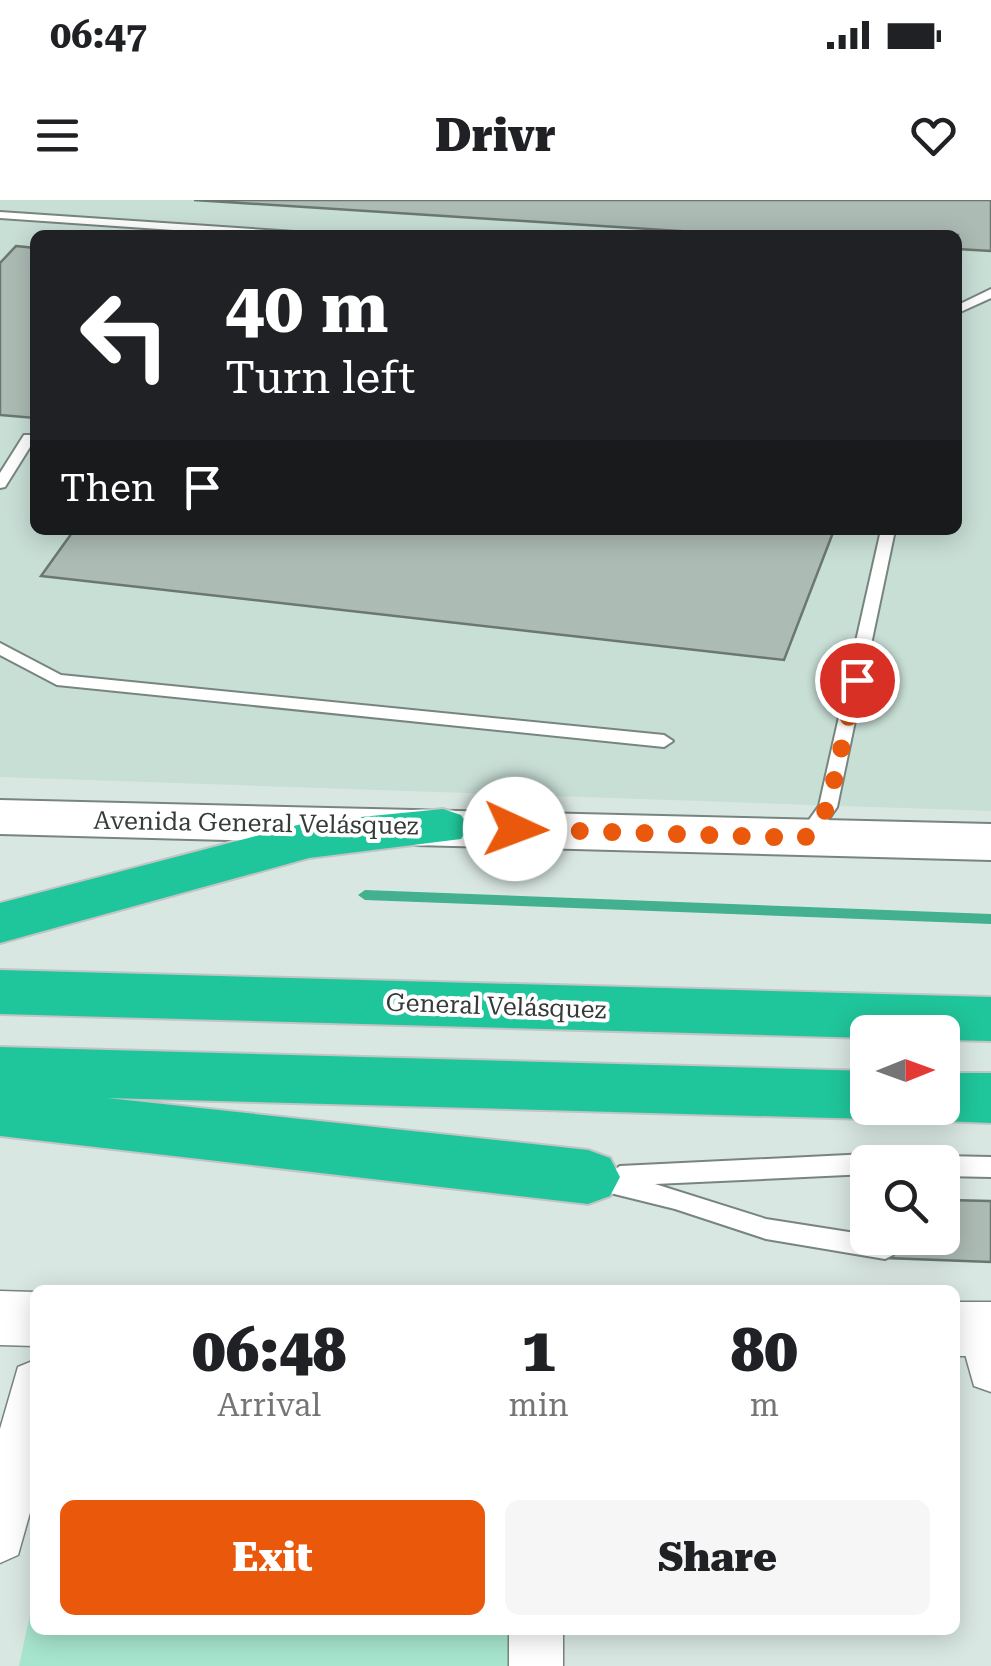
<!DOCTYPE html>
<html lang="en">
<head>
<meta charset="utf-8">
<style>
  :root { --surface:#fff; --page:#f6f6f6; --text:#202124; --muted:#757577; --accent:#ea580c }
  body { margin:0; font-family:"Roboto Serif",serif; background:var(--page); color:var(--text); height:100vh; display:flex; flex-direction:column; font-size:38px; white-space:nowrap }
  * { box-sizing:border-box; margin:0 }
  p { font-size:32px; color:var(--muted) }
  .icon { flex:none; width:55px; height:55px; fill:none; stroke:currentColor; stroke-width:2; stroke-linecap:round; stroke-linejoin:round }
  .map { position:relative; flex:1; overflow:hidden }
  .side { position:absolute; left:30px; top:1085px; width:930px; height:350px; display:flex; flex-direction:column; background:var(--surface); border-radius:15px; box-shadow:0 5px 25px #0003 }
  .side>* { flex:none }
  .guide { position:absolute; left:30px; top:30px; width:932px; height:305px; border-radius:15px; box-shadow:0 5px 25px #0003; background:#202124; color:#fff; overflow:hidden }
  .needle { width:65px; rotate:89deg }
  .buttons { position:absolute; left:850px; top:815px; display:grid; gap:20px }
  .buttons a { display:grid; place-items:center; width:110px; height:110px; border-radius:15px; background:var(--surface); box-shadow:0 5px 25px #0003; font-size:50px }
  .pin { position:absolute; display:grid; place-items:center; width:85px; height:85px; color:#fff; margin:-42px; border:5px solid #fff; border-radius:50%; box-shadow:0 2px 10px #0007 }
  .me { position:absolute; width:110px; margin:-55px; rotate:92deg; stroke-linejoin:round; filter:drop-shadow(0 0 8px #0008) }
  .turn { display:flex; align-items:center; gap:35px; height:210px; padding:0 30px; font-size:45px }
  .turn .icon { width:130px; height:130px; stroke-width:2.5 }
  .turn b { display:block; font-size:70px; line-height:85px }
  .then { display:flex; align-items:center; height:95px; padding:0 30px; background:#0003; gap:20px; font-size:38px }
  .eta { display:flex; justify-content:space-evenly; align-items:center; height:170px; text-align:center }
  .eta b { font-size:60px; font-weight:800; line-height:70px }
  .cta { display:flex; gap:20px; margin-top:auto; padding:20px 30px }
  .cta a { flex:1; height:115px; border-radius:15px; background:var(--accent); color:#fff; font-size:40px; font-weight:800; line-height:115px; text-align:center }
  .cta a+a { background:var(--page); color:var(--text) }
  .status { display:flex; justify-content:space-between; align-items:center; height:70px; padding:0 50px; background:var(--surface); direction:ltr }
  .status svg { height:28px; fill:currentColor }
  header { display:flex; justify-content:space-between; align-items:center; height:130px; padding:0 30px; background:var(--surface); font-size:45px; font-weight:800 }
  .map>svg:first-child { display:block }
  .built { fill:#c8dfd6; fill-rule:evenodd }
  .green { fill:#a7e5ce }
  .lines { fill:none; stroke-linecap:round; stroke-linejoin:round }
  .stream { fill:#43b18f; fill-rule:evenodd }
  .building { fill:#adbbb5; stroke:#6b7872; stroke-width:2.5 }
  .service-casing { stroke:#78857f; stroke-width:4 }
  .minor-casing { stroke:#78857f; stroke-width:3 }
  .tertiary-casing { stroke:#78857f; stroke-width:3 }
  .secondary-casing { stroke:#78857f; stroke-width:4 }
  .motorway-casing { stroke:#c3c4c4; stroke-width:4 }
  .service { fill:#fff; fill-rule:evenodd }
  .minor { fill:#fff; fill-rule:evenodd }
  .tertiary { fill:#fff; fill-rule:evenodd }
  .secondary { fill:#fff; fill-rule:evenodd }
  .motorway { fill:#20c69b; fill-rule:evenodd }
  .route { stroke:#ea580c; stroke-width:18; stroke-dasharray:0 32.4 }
  .labels { text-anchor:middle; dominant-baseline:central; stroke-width:8; stroke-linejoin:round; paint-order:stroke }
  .street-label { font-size:25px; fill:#363b39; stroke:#fff }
</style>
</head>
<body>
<div class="status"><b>06:47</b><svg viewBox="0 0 49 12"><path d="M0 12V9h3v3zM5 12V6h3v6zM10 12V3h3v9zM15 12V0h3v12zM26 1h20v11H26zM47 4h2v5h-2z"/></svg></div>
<header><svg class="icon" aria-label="menu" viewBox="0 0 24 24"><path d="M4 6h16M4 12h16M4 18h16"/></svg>Drivr<svg class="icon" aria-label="heart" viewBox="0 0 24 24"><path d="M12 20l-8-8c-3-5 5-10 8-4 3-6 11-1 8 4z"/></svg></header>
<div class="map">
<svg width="991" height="1466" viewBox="0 0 991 1466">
  <rect width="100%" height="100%" fill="#d9e7e2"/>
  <path class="built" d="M 0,0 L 991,0 L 991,611 L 0,577 ZM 35,35 L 958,35 L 958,330 L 35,330 Z"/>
  <path class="green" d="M 35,1391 L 35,1430 L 511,1430 L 511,1466 L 19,1466 Z"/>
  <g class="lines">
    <path class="stream" d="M 365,690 L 991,714 L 991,724 L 365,700 L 358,695 Z"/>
  </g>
  <g class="building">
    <path d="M 194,0 L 991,0 L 991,51 L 958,49 L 958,35 L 742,35 Z"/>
    <path d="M 16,46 L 35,48 L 35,218 L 0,215 L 0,63 Z"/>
    <path d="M 74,330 L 834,330 L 784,460 L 41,376 Z"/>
    <path d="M 942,985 L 948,1000 L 991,1001 L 991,1062 L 886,1058 L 883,1038 L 942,1038 Z"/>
  </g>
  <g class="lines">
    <g class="service-casing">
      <g id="service">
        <path d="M 0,12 L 295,32 L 301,35 L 246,35 L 0,18 Z"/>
        <path d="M 991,89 L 991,98 L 958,113 L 958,105 Z"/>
        <path d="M 24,235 L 34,235 L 35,239 L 5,287 L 0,288 L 0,273 Z"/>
        <path d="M 881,330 L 895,330 L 837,607 L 812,643 L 805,644 L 796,638 L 819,606 Z"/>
        <path d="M 0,443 L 61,475 L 664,535 L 673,541 L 664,547 L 57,485 L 0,455 Z"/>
        <path d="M 868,954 L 876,957 L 879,962 L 868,962 L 868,974 L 655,984 L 766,1019 L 868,1035 L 868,1038 L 893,1041 L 897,1048 L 893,1055 L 885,1059 L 766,1039 L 675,1009 L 590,988 L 582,985 L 578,978 L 582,971 L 590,968 L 610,973 L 620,966 Z"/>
        <path d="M 942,956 L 991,957 L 991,977 L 942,976 L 942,962 L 932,962 Z"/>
      </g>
    </g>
    <g class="minor-casing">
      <g id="minor">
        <path d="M 981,1108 L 991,1111 L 991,1192 L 974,1186 L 958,1129 L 964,1114 Z"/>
        <path d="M 35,1160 L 35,1295 L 18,1355 L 0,1363 L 0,1229 L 18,1167 Z"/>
        <rect x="509" y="1430" width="54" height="36"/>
      </g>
    </g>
    <g class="tertiary-casing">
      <g id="tertiary">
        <path d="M 0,1091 L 35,1092 L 35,1146 L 0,1145 Z"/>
        <rect x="955" y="1102" width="36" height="54"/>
      </g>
    </g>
    <g class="secondary-casing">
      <path id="secondary" d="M 0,600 L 991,624 L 991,660 L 0,634 Z"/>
    </g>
    <g class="motorway-casing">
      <g id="motorway">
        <path d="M 443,609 L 461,615 L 469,627 L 461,639 L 309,658 L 0,743 L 0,703 L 309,622 Z"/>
        <path d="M 0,770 L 991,797 L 991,841 L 942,840 L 942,832 L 868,832 L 868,838 L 0,814 Z"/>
        <path d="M 0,847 L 868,871 L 868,908 L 892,908 L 889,912 L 868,919 L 107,898 L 588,950 L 610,958 L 620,977 L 610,996 L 588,1004 L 0,936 Z"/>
        <path d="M 942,873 L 991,873 L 991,923 L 942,921 L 921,914 L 917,908 L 942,908 Z"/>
      </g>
    </g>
    <use href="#service" class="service"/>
    <use href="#minor" class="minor"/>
    <use href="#tertiary" class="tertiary"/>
    <use href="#secondary" class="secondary"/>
    <use href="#motorway" class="motorway"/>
  </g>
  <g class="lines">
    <path class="route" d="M 515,629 L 805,638 L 828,607 L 857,480"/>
  </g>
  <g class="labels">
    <g class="street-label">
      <text transform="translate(256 623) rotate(1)">Avenida General Velásquez</text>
      <text transform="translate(496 806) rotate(2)">General Velásquez</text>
    </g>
  </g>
</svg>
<div class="buttons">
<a><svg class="needle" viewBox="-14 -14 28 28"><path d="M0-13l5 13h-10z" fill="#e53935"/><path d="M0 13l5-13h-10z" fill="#757577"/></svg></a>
<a><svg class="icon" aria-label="search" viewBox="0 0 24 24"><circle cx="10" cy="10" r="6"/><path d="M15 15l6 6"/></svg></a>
</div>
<div class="pin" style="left:857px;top:480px;background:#d93025"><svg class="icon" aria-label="arrive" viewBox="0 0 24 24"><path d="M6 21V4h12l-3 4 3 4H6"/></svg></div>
<svg class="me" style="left:515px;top:629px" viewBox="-20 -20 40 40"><circle r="19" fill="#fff"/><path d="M0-13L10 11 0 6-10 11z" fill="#ea580c"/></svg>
<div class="guide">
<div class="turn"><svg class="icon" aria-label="left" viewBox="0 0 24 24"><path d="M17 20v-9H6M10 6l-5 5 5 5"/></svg><div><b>40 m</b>Turn left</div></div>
<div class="then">Then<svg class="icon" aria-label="arrive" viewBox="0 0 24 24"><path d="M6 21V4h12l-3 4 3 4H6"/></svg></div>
</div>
<section class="side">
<div class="eta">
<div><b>06:48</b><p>Arrival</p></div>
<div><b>1</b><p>min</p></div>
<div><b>80</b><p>m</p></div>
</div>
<div class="cta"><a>Exit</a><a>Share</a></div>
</section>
</div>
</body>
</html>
